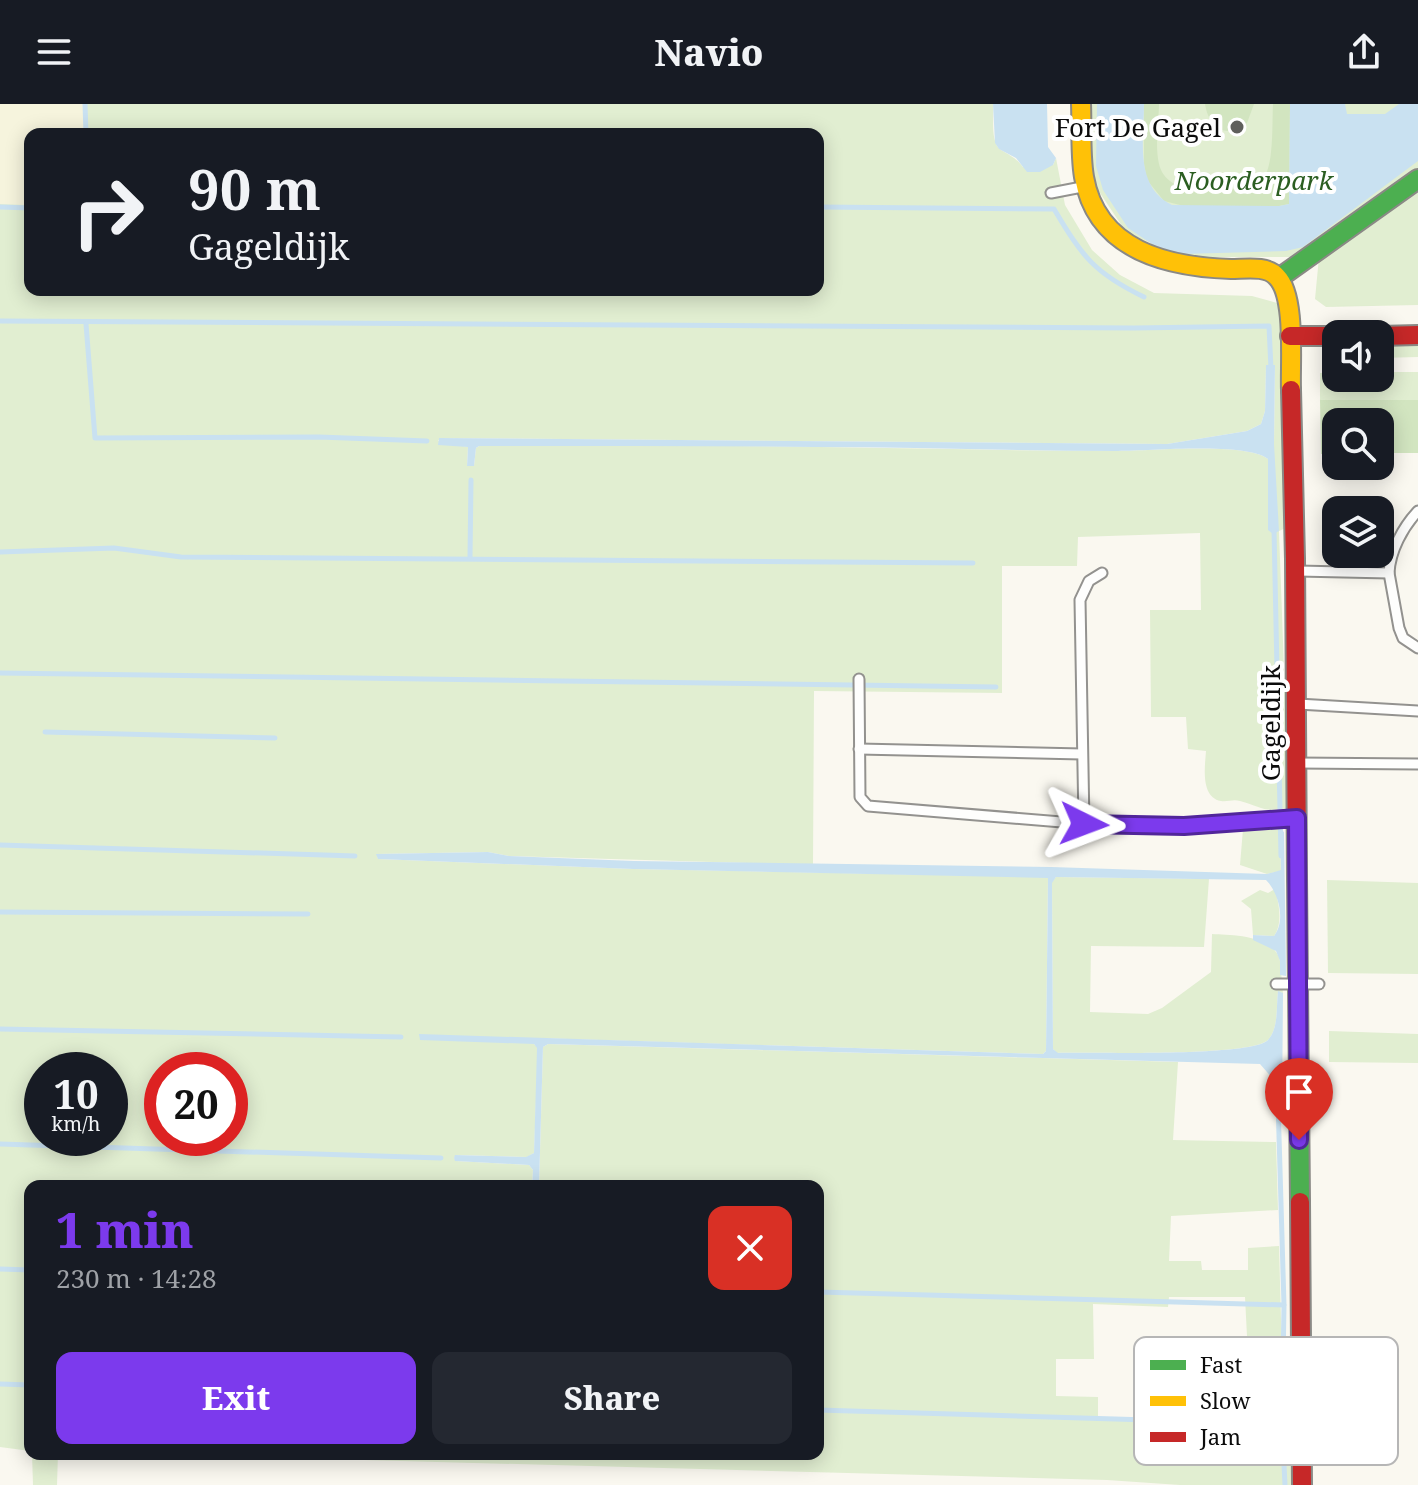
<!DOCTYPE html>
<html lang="en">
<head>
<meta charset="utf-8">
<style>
  :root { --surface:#171b24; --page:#242831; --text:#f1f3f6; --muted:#9ea1a6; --accent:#7c3aed }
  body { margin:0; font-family:"Noto Serif",serif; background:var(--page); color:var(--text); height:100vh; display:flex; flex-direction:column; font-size:30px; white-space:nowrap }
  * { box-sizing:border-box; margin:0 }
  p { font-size:26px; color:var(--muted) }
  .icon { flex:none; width:44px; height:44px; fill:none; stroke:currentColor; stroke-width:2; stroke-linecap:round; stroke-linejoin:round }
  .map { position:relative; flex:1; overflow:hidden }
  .drawer { position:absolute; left:24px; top:1076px; width:800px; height:280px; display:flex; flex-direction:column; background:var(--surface); border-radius:16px; box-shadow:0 4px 20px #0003 }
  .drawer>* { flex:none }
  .top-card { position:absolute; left:24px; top:24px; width:800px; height:168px; border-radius:16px; box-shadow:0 4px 20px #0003; background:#171b24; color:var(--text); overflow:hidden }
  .fabs { position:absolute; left:1322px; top:216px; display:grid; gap:16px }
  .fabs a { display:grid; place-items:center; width:72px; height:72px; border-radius:16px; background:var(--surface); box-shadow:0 4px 20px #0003; font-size:40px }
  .speed { position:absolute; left:24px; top:948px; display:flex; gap:16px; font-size:40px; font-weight:700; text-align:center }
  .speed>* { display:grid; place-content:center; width:104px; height:104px; border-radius:50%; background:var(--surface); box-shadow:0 4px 20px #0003; line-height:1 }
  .speed small { font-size:20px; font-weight:400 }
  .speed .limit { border:12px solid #d22; background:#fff; color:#111 }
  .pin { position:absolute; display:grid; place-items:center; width:68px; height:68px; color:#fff; margin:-82px -34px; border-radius:50% 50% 50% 0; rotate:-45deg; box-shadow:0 0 8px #0007 }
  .pin .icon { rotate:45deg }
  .me { position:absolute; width:88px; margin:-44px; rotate:93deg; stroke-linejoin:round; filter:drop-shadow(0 0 6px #0008) }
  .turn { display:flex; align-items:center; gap:28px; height:168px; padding:0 32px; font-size:36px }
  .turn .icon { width:104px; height:104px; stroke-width:2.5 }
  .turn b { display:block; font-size:56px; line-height:68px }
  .round { display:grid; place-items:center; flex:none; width:84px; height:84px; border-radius:16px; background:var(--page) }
  .head { display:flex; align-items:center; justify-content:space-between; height:136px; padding:0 32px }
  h1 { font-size:48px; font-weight:800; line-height:60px; color:var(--accent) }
  .action { display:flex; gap:16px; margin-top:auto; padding:16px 32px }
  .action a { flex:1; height:92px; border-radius:16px; background:var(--accent); color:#fff; font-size:32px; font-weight:800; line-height:92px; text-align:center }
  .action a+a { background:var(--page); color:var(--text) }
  header { display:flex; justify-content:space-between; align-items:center; height:104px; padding:0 32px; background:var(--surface); font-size:36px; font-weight:800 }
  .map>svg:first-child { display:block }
  .farmland { fill:#f6f4dd }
  .green { fill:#e1eed1; fill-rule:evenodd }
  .forest { fill:#d2e5c0 }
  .water { fill:#c9e1f1 }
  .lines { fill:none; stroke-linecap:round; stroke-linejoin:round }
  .stream { stroke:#c9e1f1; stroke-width:5 }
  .lane-casing { stroke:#93928f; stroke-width:13 }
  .fast-casing { stroke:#8a8985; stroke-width:22 }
  .slow-casing { stroke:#8a8985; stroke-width:22 }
  .jam-casing { stroke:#8a8985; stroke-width:22 }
  .lane { stroke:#fefefd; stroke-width:9 }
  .fast { stroke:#4caf50; stroke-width:18 }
  .slow { stroke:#ffc107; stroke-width:18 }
  .jam { stroke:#c62828; stroke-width:18 }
  .route-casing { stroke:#51269a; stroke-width:20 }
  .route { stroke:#7c3aed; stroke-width:14 }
  .poi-dot { fill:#5f5f5c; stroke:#fff; stroke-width:3 }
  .labels { text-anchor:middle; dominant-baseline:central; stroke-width:8; stroke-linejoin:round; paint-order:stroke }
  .poi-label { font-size:26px; fill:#0c0c0c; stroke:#fff; text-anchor:end }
  .park-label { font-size:26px; font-style:italic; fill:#2b5e21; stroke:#fff }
  .street-label { font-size:26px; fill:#0c0c0c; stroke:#fff }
  .key { fill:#fff; stroke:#b6b6b6; stroke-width:2 }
  .key-label { font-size:22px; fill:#0c0c0c }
</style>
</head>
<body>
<header><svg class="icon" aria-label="menu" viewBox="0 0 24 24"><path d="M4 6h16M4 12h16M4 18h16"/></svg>Navio<svg class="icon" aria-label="share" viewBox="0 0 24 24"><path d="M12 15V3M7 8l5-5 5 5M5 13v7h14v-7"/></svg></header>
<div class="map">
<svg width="1418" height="1381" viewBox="0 0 1418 1381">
  <rect width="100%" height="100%" fill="#faf8f0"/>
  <path class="farmland" d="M 0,0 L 83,0 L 85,30 L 30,30 L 30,101 L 0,100 Z"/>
  <g class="green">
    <path d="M 83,0 L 993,0 C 994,13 990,39 1001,46 C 1011,52 1016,54 1023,63 L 1053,61 L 1056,54 L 1065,101 L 1092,146 L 1120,171 L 1154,189 L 1252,192 L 1281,200 L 1286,424 L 1279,427 L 1289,704 C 1265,709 1261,703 1240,697 C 1233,695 1228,698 1221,697 C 1200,693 1205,662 1206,647 L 1188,645 L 1186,613 L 1151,613 L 1150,506 L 1201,506 L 1200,429 L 1078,433 L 1077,462 L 1002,462 L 1002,589 L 814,587 L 813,761 L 509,752 L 488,748 L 377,750 L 378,755 L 633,765 L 1048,773 L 1046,947 L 1043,950 L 537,934 L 534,940 L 538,944 L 534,1049 L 527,1053 L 456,1051 L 454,1054 L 456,1057 L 529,1061 L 533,1066 L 532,1082 L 30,1082 L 30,1347 L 0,1343 L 0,100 L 30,101 L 30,186 L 818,186 L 818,30 L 85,30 ZM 1275,261 L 1274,340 L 1268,426 L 1268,355 C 1245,338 1151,347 1118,347 C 1019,347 919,344 820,343 C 706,341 593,342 479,342 L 476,344 L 474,362 L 467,362 L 468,343 L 438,337 L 440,334 L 1167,340 L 1247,327 L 1261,320 L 1265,307 L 1266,262 ZM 42,966 L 110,966 L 110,1034 L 42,1034 ZM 162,966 L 230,966 L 230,1034 L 162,1034 Z"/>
    <path d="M 1089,0 L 1418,0 L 1418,201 L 1326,203 L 1315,195 L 1319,153 L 1182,153 L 1126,128 L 1092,77 Z"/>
    <path d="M 1418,241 L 1418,253 L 1380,254 L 1380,242 Z"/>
    <path d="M 1336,268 L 1336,274 L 1380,274 L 1380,268 L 1418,268 L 1418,296 L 1320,296 L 1320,269 Z"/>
    <path d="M 1243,725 L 1280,725 L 1281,767 L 1267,770 L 1240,761 Z"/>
    <path d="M 1056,773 L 1209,775 L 1204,843 L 1091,842 L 1090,908 L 1148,910 L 1162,904 L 1211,868 L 1212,830 C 1232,831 1275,831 1280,857 C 1282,867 1281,878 1283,889 L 1278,888 C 1276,903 1279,924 1268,936 C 1251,953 1091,948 1057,949 L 1053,945 L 1052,778 Z"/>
    <path d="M 1327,776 L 1418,779 L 1418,870 L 1328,869 Z"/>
    <path d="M 1275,785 C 1279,799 1283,820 1274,832 L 1253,831 L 1251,805 L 1241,797 L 1260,786 L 1268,789 Z"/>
    <path d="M 1329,927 L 1418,930 L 1418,959 L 1329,958 Z"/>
    <path d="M 548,940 L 1178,958 L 1173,1036 L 1276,1038 L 1278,1106 L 1171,1112 L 1169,1157 L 1201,1157 L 1202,1166 L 1248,1166 L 1248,1144 L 1279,1142 L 1282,1252 L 1248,1252 L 1245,1193 L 1169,1193 L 1168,1203 L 1093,1200 L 1094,1255 L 1056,1255 L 1056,1292 L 1098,1293 L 1098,1316 L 1295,1322 L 1296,1381 L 1180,1381 L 1107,1376 L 143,1350 L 818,1350 L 818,1082 L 539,1082 L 543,943 Z"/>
    <path d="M 32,1350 L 58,1350 L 57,1381 L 33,1381 Z"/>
  </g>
  <g class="forest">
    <path d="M 1144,0 L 1159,0 C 1159,19 1153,50 1162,68 C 1166,75 1173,80 1181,83 C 1199,89 1252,89 1264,73 C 1274,60 1272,17 1273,0 L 1290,0 L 1289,100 L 1279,102 L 1188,103 L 1164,97 L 1147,76 L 1144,60 Z"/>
    <path d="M 1205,0 L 1254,0 L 1247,19 C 1225,36 1209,24 1205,0 Z"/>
    <path d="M 1320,296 L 1418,296 L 1418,349 L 1380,349 L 1380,318 L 1336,318 L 1336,349 L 1321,350 Z"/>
  </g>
  <g class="water">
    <path d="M 993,0 L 1047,0 L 1048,43 L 1056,54 L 1053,61 L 1040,68 L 1027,68 L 1016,54 L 999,45 L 995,39 Z"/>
    <path d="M 1097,0 L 1144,0 C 1144,35 1134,83 1172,101 L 1279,102 L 1289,100 L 1290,0 L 1345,0 L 1347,10 L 1385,10 L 1399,0 L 1418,0 L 1418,57 L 1303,143 L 1286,147 L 1182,150 L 1158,144 L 1128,124 L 1103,86 L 1096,62 Z"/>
    <path d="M 1266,261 L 1275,261 L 1274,340 L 1279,427 L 1273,430 L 1268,426 L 1268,355 C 1245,338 1151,347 1118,347 C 1017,347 915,343 814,343 C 702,342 591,342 479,342 L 476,344 L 474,362 L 467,362 L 468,343 L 438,341 L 439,334 L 1167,340 L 1247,327 L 1261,320 L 1265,307 Z"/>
    <path d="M 1280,725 L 1284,728 L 1286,872 L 1280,871 L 1280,857 L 1276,847 L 1253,836 L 1253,831 L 1274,832 C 1286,817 1279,789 1266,776 L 1056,773 L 1052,779 L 1053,945 L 1058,949 C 1091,948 1252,953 1268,936 C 1279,924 1276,902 1278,887 L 1283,889 L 1282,1004 L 1276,1004 L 1273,975 L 1260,960 L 548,940 L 543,943 L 539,1082 L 532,1082 L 533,1066 L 529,1061 L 455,1057 L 454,1054 L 455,1051 L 526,1053 L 534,1049 L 537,944 L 534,940 L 420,936 L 419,930 L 1043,950 L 1046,947 L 1048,774 L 633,765 L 378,755 L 376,750 L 488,748 L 509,752 L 634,757 L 1051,763 L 1267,770 L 1281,766 Z"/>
  </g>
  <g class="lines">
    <g class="stream">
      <path d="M 85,0 L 86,30"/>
      <path d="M 0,103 L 30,104"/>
      <path d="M 818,103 L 1054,105 C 1082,152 1094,169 1144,193"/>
      <path d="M 0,217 L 1134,224 L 1269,222 L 1271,265"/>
      <path d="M 86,220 L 95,334 L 319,333 L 427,337"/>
      <path d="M 1274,426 L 1281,752"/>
      <path d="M 0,448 L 114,444 L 181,453 L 973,459"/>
      <path d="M 470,453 L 471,376"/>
      <path d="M 0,569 L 996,583"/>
      <path d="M 45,628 L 275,634"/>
      <path d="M 0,741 L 355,752"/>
      <path d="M 0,808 L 308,810"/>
      <path d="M 0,925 L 401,933"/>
      <path d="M 1278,998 L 1284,1201 L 1282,1320 L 1285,1381"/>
      <path d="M 0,1040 L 441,1054"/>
      <path d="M 0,1165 L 30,1166"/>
      <path d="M 818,1188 L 1284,1201"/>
      <path d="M 0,1280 L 30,1281"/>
      <path d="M 818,1306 L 1282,1320"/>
    </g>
    <g class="lane-casing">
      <g id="lane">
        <path d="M 1051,89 L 1082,83"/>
        <path d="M 1298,467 L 1389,469 C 1390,447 1403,423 1418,407"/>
        <path d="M 1389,469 L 1399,524 L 1403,534 L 1418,544"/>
        <path d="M 859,575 L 860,693 L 868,702 L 1110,722 L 1184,722 L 1293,714"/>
        <path d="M 1298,600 L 1418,607"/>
        <path d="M 859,645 L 1082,650"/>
        <path d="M 1297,659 L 1418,660"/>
        <path d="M 1084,720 L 1080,496 L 1089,477 L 1102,469"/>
        <path d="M 1276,880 L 1319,880"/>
      </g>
    </g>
    <g class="fast-casing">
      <g id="fast">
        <path d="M 1279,174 L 1418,75"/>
        <path d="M 1297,774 L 1300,1098"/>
      </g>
    </g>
    <g class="slow-casing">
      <path id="slow" d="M 1081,0 C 1082,24 1080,49 1084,73 C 1097,147 1168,163 1231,165 C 1245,165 1267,161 1277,173 C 1296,192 1290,258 1291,286"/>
    </g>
    <g class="jam-casing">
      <g id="jam">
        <path d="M 1290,232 L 1336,232"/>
        <path d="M 1380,232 L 1418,231"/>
        <path d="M 1291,286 L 1295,455 L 1297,774"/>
        <path d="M 1300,1098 L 1302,1381"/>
      </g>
    </g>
    <use href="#lane" class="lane"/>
    <use href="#fast" class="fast"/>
    <use href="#slow" class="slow"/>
    <use href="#jam" class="jam"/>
  </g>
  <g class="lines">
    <g class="route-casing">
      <path id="route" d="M 1084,720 L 1184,722 L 1297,714 L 1299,1036"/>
    </g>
    <use href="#route" class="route"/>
  </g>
  <circle class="poi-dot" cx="1237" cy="23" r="8"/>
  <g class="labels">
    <g class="poi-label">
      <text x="1221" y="23">Fort De Gagel</text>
    </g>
    <g class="park-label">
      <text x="1254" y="76">Noorderpark</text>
    </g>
    <g class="street-label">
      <text transform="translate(1270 619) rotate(-90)">Gageldijk</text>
    </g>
  </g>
  <rect x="1134" y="1233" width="264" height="128" rx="12" class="key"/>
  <rect x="1150" y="1256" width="36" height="10" fill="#4caf50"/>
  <rect x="1150" y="1292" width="36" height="10" fill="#ffc107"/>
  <rect x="1150" y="1328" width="36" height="10" fill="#c62828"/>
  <g class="key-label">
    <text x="1200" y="1269">Fast</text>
    <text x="1200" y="1305">Slow</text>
    <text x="1200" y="1341">Jam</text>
  </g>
</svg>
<div class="fabs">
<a><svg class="icon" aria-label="sound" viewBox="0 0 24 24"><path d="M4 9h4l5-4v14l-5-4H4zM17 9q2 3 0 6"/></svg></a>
<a><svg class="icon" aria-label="search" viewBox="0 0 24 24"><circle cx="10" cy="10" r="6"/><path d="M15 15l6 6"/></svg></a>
<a><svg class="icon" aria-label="layers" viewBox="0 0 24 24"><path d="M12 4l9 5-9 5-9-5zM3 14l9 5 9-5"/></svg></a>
</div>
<div class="speed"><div>10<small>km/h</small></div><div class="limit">20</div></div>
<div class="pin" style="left:1299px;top:1036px;background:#d93025"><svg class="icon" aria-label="arrive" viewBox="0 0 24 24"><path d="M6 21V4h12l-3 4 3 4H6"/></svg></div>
<svg class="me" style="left:1084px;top:720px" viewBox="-20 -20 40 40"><path d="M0-17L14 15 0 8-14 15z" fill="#7c3aed" stroke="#fff" stroke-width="4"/></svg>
<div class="top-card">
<div class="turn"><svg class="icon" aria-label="right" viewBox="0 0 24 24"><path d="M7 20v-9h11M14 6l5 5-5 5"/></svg><div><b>90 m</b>Gageldijk</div></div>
</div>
<section class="drawer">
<div class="head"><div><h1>1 min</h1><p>230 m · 14:28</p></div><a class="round" style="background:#d93025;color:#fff"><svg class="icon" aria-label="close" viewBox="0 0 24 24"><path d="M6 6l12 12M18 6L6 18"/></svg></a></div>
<div class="action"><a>Exit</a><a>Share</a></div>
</section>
</div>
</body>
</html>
